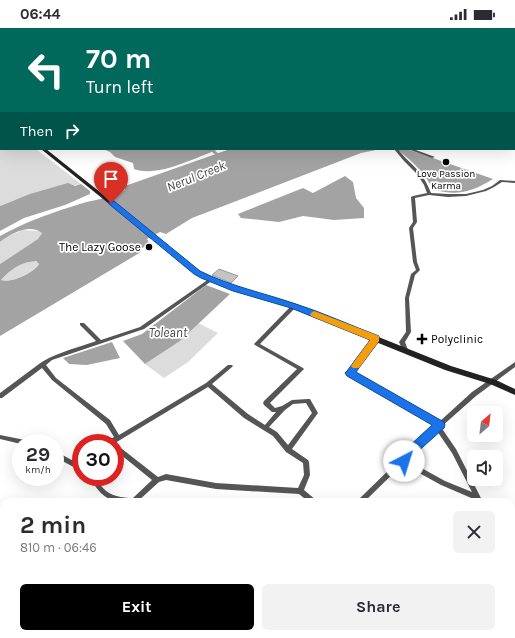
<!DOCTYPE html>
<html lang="en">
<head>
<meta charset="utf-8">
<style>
  :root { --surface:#fff; --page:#f2f2f3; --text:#2b2b33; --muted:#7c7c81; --accent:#000 }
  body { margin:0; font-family:Karla,sans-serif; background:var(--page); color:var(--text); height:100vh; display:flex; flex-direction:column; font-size:15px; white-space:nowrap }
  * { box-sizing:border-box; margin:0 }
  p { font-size:13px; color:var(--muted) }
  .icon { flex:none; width:22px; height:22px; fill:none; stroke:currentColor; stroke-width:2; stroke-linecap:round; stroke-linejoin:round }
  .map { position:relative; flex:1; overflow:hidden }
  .drawer { position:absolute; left:0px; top:470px; width:515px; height:140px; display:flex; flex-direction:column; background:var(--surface); border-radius:12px 12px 0 0; box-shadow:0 4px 16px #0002 }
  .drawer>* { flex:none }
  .hud { position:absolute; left:0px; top:0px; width:515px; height:122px; box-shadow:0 4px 16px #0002; background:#00695c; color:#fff; overflow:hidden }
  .needle { width:26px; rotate:28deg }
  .buttons { position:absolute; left:467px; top:378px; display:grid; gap:8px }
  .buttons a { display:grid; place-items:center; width:36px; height:36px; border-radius:6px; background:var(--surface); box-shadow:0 4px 16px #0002; font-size:20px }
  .speed { position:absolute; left:12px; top:406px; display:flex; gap:8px; font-size:20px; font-weight:700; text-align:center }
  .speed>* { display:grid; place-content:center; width:52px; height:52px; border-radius:50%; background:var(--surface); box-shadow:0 4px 16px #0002; line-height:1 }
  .speed small { font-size:10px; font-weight:400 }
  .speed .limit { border:6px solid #d22; background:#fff; color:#111 }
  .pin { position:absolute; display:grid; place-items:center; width:34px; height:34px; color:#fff; margin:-41px -17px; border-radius:50% 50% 50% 0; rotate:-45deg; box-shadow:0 0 4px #0007 }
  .pin .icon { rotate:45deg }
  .me { position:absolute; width:44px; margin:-22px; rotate:40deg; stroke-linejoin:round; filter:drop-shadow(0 0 3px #0008) }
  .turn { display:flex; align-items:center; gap:14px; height:84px; padding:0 20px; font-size:18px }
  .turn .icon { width:52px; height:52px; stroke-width:2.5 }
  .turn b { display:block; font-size:28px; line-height:34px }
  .then { display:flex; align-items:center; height:38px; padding:0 20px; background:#0003; gap:8px; font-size:15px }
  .round { display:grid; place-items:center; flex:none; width:42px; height:42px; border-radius:6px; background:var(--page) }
  .headline { display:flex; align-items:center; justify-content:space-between; height:68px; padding:0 20px }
  h1 { font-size:24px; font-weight:700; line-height:30px }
  .button { display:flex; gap:8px; margin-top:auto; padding:8px 20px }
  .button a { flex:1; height:46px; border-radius:6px; background:var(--accent); color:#fff; font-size:16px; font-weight:700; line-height:46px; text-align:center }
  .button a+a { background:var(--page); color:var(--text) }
  .status { display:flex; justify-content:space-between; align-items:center; height:28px; padding:0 20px; background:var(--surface); direction:ltr }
  .status svg { height:11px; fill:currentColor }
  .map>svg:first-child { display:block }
  .green { fill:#dcdcdc }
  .water { fill:#a3a3a3; fill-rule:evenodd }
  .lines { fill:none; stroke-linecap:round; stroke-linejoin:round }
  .canal { fill:#a3a3a3; fill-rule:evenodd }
  .building { fill:#c4c4c4; stroke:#999 }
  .street { fill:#555; fill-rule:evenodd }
  .secondary { fill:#222; fill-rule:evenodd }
  .route { fill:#1a73e8; stroke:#114b97 }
  .slow { fill:#f59e0b }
  .poi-dot { fill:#000; stroke:#fff; stroke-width:1.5 }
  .labels { text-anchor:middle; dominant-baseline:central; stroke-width:3.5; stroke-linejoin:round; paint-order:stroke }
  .far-poi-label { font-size:10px; fill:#000; stroke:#fff }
  .poi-label { font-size:12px; fill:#000; stroke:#fff; text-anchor:end }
  .water-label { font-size:13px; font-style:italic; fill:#444; stroke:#fff }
</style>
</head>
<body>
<div class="status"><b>06:44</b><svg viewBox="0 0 49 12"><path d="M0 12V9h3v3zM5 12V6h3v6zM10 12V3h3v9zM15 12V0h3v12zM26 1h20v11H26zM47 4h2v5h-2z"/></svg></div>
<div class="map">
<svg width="515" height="610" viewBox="0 0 515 610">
  <rect width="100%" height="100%" fill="#fff"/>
  <g class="green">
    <path d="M 230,0 L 404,0 L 225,1 Z"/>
    <path d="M 0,103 L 1,121 L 36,121 L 81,156 L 12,173 L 0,178 Z"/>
    <path d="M 23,202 L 39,203 L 42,205 L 38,211 L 0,236 L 0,214 L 8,208 Z"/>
    <path d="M 35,233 L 39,236 C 34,244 11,256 1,252 C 11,241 21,234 35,233 Z"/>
    <path d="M 198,295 L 218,305 L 188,334 L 164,350 L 145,336 L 180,313 Z"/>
  </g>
  <g class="water">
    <path d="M 103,121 L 220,121 C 196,129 158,150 134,141 L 133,135 L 115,129 L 110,124 Z"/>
    <path d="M 230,121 L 381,121 L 361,125 L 192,190 L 166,206 L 160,204 L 147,211 L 150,216 L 140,221 L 141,224 L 0,308 L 0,236 L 38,211 L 42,205 C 30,195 10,206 0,214 L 0,208 C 27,193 54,184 83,175 C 98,171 111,170 125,162 L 125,158 ZM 36,233 L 39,236 C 35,244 11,256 1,252 C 11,241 21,234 36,233 Z"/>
    <path d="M 407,121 L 493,151 C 474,163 456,169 433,161 C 424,144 413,134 398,122 Z"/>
    <path d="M 345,148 L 353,154 L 356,170 L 364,180 L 364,190 L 334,192 L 303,188 L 279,194 L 241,190 L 238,186 L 303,160 L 313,165 Z"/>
    <path d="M 68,155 L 75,158 L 81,156 L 90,163 L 90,166 L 65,177 L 24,190 L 0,203 L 0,178 L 30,166 Z"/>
    <path d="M 206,257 L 230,266 L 180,313 L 145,336 L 123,313 L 142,306 Z"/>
    <path d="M 112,314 L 120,330 L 87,337 L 69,336 L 63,330 Z"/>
  </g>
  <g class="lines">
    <path class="canal" d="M 212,122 L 214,122 L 219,126 L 216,127 L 212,124 Z"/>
  </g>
  <path class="building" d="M 219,241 L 238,248 L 231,255 L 212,247 Z"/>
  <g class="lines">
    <g class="street">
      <path d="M 406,0 L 409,0 L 407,1 L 404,1 Z"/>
      <path d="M 413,0 L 419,0 L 418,1 Z"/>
      <path d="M 425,0 L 428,0 L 430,1 L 427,1 Z"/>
      <rect x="514" y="2" width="1" height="2"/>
      <rect x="0" y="6" width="1" height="2"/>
      <rect x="0" y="11" width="1" height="2"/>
      <path d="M 394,121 L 398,121 C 404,130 413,136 420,145 C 425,151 428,158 431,165 L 448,166 L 466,166 L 483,162 L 492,158 L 500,152 L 515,153 L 515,155 L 502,154 L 494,159 L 486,163 L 466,168 L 448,169 L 429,167 L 415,170 L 417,194 L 413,200 L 417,234 L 420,242 L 415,247 L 409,270 L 411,304 L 405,314 L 408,322 L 407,323 L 403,323 L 399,314 L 406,304 L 405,270 L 411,246 L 416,242 L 413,234 L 409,200 L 413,194 L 411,169 L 413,168 L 427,165 L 424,157 L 417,146 L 404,133 Z"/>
      <path d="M 408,121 L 413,121 L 435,129 L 432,130 Z"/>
      <path d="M 209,251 L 213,251 L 213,252 L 144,301 L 52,332 L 46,337 L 56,350 L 110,392 L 119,407 L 206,355 L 228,337 L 232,337 L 233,338 L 232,339 L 212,356 L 248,386 L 265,397 L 276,384 L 272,384 L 264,377 L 263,375 L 264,373 L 297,341 L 255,317 L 254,316 L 292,277 L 296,277 L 296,279 L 260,316 L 303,340 L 304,341 L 270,375 L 275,380 L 282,378 L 292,372 L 308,371 L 310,371 L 318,385 L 292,421 L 308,432 L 309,434 L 310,447 L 304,462 L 316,472 L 317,474 L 309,474 L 299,466 L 216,461 L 166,452 L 159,454 L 137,474 C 131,474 124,475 118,474 C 104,472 96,460 89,449 L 96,449 C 98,452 100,457 103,460 C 110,468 122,470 133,470 L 152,452 L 115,422 L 115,416 L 117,417 L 158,449 L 166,446 L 216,455 L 298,460 L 304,447 L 303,435 L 286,424 L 273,408 L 244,390 L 208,359 L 115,415 L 107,415 L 108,413 L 114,409 L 106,396 L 52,352 L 42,340 L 2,370 L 0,370 L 0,365 L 39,336 C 52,326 80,319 96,313 L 80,297 L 80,295 L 84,295 L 101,312 L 140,299 ZM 306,375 L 312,385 L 288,417 L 277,404 L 269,399 L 285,382 L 293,376 Z"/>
      <path d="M 376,309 L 378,310 L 379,311 L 378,312 L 353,344 L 439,394 L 472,364 L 515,334 L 515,339 L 476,368 L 441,399 L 456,421 L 483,474 L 477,474 L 476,472 L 441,457 L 403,436 L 364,474 L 357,474 L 358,472 L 435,397 L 348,346 L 347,345 L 348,344 L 374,310 ZM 437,403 L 452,425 L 472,464 L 445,453 L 407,432 Z"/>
      <path d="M 0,407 L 30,413 L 32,413 L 33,415 L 21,415 L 21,416 L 0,411 Z"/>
      <path d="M 55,423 L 81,437 L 81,443 L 55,429 Z"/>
      <rect x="511" y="492" width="4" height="6"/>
      <path d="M 135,606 L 154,606 L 158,607 L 159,610 L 140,610 L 136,609 Z"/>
      <path d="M 235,606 L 243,606 L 241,610 L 233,610 Z"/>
      <path d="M 379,606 L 392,606 L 391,609 L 388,610 L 375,610 L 376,607 Z"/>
      <rect x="472" y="606" width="8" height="4"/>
    </g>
    <g class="secondary">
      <path d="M 174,0 L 179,0 L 180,1 L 175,1 Z"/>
      <path d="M 512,0 L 515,0 L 515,1 L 511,1 Z"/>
      <rect x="0" y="48" width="1" height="2"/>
      <rect x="0" y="65" width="1" height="2"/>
      <rect x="0" y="86" width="1" height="3"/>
      <path d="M 41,121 L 46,121 L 199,243 L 238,260 L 296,276 L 451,338 L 496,352 L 515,361 L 515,367 L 490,356 L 445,342 L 292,280 L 234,262 L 195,245 Z"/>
    </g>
  </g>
  <path class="route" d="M 109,173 L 114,173 L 200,243 C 230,258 264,265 296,276 C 324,285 352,298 379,308 L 379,313 L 356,344 L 444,394 L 445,397 L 444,400 L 414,427 L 408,436 L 400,436 L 399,433 L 406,421 L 432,397 L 347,348 L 345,345 L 347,343 L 370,312 L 291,280 L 233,263 L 201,250 L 194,246 L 109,176 Z"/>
  <path class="slow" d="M 314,283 L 379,308 L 379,313 L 359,340 L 353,340 L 351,338 L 370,312 L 311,288 L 310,286 Z"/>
  <g class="poi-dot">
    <circle cx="446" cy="134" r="4"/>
    <circle cx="149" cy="219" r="4"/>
    <path d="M420 305h4v4h4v4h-4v4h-4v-4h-4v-4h4z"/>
  </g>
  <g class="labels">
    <g class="far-poi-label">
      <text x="446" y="146">Love Passion<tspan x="446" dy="12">Karma</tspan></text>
    </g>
    <g class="poi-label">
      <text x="141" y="219">The Lazy Goose</text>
      <text x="431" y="311" text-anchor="start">Polyclinic</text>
    </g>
    <g class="water-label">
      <text transform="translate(196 148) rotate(-22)">Nerul Creek</text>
      <text x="168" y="304">Toleant</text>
    </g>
  </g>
</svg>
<div class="buttons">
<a><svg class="needle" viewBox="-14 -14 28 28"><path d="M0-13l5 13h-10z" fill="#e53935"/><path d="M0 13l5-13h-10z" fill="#7c7c81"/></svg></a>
<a><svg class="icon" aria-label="sound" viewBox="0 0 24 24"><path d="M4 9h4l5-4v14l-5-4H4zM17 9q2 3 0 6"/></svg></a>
</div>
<div class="speed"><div>29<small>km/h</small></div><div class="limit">30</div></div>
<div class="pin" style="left:111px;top:175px;background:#d93025"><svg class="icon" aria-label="arrive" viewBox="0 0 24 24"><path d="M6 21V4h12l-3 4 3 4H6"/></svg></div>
<svg class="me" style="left:404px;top:433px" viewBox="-20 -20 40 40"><circle r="19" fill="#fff"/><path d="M0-13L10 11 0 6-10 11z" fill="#1a73e8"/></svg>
<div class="hud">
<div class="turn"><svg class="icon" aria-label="left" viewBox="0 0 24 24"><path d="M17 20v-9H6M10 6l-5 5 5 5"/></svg><div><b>70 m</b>Turn left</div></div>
<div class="then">Then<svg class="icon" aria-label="right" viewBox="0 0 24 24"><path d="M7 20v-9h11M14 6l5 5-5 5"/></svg></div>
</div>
<section class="drawer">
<div class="headline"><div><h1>2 min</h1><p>810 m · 06:46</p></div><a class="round"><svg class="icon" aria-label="close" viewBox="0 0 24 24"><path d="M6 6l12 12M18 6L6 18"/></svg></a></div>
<div class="button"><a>Exit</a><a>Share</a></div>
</section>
</div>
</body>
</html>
